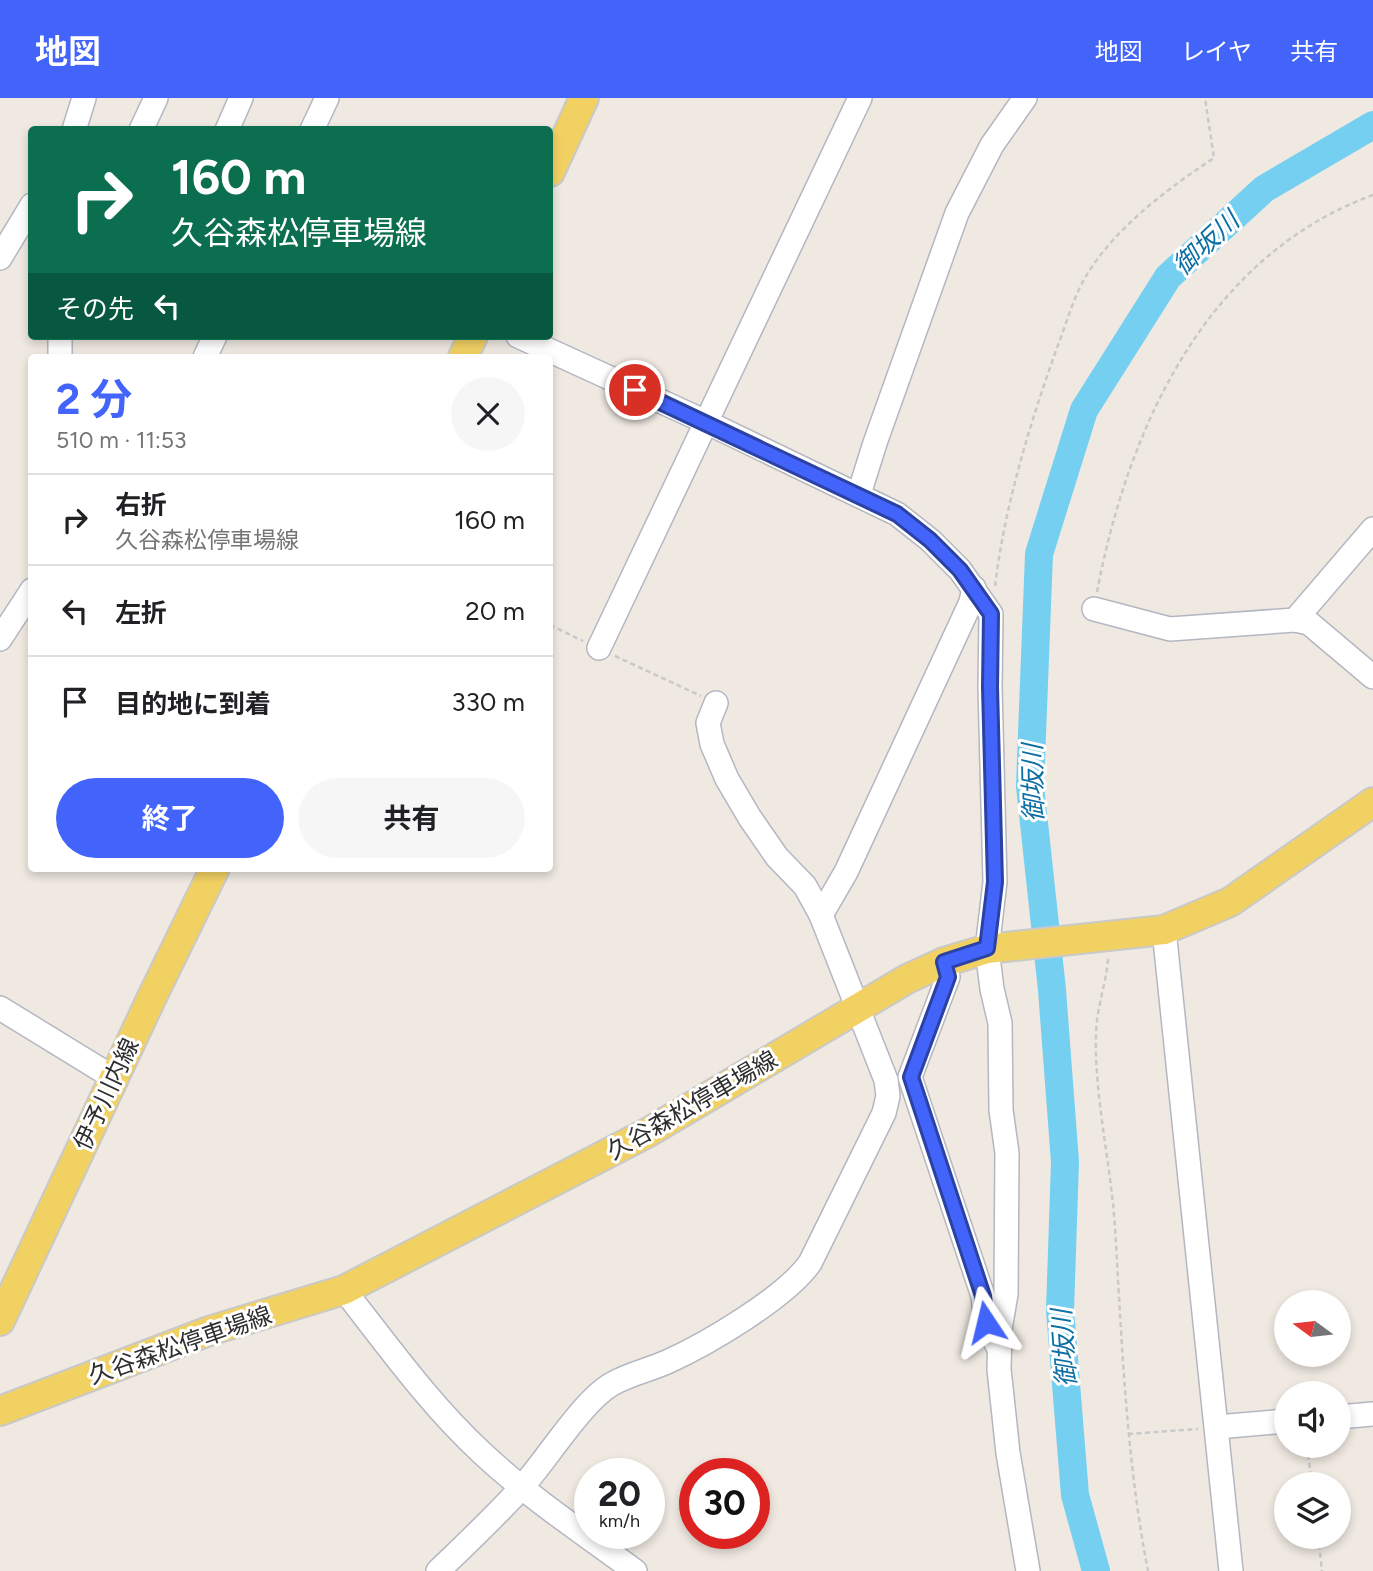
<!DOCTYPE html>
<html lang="ja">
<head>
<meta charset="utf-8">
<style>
  :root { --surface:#fff; --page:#f6f6f6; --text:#202124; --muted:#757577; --line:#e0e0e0; --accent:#4264fb }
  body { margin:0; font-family:Figtree,"Noto Sans JP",sans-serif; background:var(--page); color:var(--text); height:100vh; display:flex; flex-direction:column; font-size:26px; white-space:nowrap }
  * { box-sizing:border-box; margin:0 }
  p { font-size:23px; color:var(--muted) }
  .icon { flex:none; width:38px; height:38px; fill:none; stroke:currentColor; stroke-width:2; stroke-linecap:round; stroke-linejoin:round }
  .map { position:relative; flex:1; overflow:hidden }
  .drawer { position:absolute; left:28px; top:256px; width:525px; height:518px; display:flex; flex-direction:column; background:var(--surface); border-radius:7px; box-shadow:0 4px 10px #0003 }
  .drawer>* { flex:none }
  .top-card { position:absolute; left:28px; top:28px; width:525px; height:214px; border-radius:7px; box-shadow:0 4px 10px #0003; background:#0b6e4f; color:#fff; overflow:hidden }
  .needle { width:46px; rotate:285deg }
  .buttons { position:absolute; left:1274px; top:1192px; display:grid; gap:14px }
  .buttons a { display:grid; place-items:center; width:77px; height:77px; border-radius:50%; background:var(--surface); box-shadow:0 4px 10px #0003; font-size:35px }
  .speed { position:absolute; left:574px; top:1360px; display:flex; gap:14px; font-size:35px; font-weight:700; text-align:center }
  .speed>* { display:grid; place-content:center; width:91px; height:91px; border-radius:50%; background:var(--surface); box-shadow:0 4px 10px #0003; line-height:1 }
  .speed small { font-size:18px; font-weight:400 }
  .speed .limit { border:10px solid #d22; background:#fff; color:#111 }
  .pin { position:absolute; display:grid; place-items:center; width:60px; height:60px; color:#fff; margin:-30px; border:4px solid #fff; border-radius:50%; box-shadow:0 2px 7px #0007 }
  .me { position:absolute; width:77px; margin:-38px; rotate:350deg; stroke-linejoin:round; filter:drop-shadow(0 0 5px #0008) }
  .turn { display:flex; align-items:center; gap:24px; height:147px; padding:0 28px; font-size:32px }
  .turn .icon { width:91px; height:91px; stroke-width:2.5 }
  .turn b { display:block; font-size:49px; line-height:60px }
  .then { display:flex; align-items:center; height:66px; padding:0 28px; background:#0003; gap:14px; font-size:26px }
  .round { display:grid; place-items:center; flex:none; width:74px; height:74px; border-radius:37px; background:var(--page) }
  .overview { display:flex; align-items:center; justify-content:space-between; height:119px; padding:0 28px }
  h1 { font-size:42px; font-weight:700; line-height:52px; color:var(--accent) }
  .cta { display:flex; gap:14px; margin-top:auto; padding:14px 28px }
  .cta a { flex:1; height:80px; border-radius:42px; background:var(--accent); color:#fff; font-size:28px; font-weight:700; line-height:80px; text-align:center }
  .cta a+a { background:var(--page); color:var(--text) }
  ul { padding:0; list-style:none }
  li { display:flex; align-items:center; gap:21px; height:91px; padding:0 28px; border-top:2px solid var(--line) }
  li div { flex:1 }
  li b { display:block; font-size:26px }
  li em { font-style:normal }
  header { display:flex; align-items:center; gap:42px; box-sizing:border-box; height:98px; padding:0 35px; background:var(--accent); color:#fff }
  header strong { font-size:33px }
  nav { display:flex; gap:38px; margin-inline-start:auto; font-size:24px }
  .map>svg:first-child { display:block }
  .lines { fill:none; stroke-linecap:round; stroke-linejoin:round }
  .river { stroke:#75cff0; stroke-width:28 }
  .minor-casing { stroke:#b4b7c1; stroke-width:26 }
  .major-casing { stroke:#c9c9c9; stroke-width:32 }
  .path { stroke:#c9c9c9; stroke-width:2.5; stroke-dasharray:5 3.5; stroke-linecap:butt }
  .minor { stroke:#fff; stroke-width:23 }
  .major { stroke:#f2d163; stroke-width:28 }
  .route-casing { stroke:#2b41a3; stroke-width:18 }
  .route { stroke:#4264fb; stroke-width:12 }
  .labels { text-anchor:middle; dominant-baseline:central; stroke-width:6; stroke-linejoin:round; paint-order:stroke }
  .street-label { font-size:24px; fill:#2e2e2e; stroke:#fff }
  .water-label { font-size:26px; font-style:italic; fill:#0d6fa3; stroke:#fff }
</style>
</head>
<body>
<header>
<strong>地図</strong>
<nav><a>地図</a><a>レイヤ</a><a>共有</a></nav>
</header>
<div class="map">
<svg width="1373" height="1473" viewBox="0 0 1373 1473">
  <rect width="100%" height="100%" fill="#efe9e1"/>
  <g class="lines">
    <path class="river" d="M 1096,1473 L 1075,1397 L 1060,1212 L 1065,1064 L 1052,892 L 1030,688 L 1039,456 L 1084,312 L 1168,179 L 1264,91 L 1373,27"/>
    <g class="minor-casing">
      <g id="minor">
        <path d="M 74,32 L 84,0"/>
        <path d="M 141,32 L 156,0"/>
        <path d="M 227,32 L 241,0"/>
        <path d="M 312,32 L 327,0"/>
        <path d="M 0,160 L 32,107"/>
        <path d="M 60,238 L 60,259"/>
        <path d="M 518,238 L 706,324 L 897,416 L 930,442 L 960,472 L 991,516 L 990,589 L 995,784 L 987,851 L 992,891 L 1000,925 L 1001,1012 L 1007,1055 L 1006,1196 L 1000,1231 L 999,1271 L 1008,1355 L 1028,1473"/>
        <path d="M 205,259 L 215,238"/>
        <path d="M 859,396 L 875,345 L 957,115 L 992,47 L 1025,0"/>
        <path d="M 1373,431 L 1295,522 L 1309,525 L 1373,579"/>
        <path d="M 1094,511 L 1170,531 L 1295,522"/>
        <path d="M 0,541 L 32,492"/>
        <path d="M 599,550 L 860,0"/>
        <path d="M 821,817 L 846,774 L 971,504 L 974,490"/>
        <path d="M 1164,832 L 1231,1473"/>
        <path d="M 944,864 L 948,879 L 910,979 L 983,1198 L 986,1225 L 998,1249"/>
        <path d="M 0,910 L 114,980"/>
        <path d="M 344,1192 C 388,1248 430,1307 482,1355 C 529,1399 583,1435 635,1473"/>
        <path d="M 1339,1319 L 1373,1316"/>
        <path d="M 1217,1329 L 1286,1323"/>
        <path d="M 438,1473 C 466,1446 495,1419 521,1390 C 546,1363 582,1303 612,1286 C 629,1276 649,1272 667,1264 C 707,1246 785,1200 810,1165 L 884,1015 L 888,998 L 886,982 L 821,817 L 805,788 L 777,759 L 750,720 L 727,681 L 712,646 L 708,625 L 716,605"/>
      </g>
    </g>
    <g class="major-casing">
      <g id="major">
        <path d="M 550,74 L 584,0"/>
        <path d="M 463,259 L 473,238"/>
        <path d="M 0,1223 L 152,899 L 215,770"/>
        <path d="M 0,1313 L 209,1233 L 344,1192 L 647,1035 L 907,881 L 944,864 L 987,851 L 1164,832 L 1230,804 L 1373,704"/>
      </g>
    </g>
    <g class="path">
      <path d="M 995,488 C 1005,406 1030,325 1058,247 C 1067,224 1073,200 1086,178 C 1115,130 1167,91 1214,60 L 1205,0"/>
      <path d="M 1097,494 C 1128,330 1206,158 1373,97"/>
      <path d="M 550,527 L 583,543"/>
      <path d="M 615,558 L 701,598"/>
      <path d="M 1108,861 C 1106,886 1097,909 1096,934 C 1094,1000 1111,1065 1115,1130 C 1122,1245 1126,1360 1148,1473"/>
      <path d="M 1128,1336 L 1198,1331"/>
      <path d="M 1307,1348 L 1312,1386"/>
      <path d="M 1318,1438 L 1322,1473"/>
    </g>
    <use href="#minor" class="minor"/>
    <use href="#major" class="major"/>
  </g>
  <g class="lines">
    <g class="route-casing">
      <path id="route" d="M 635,292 L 897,416 L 930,442 L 960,472 L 991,516 L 990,589 L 995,784 L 987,850 L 944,864 L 948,879 L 911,979 L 983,1198 L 986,1224"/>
    </g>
    <use href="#route" class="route"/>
  </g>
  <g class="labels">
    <g class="street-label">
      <text transform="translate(106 996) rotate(-65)">伊予川内線</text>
      <text transform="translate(692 1007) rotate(-30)">久谷森松停車場線</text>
      <text transform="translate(180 1247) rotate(-19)">久谷森松停車場線</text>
    </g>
    <g class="water-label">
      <text transform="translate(1206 145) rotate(-43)">御坂川</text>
      <text transform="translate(1033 685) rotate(-91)">御坂川</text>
      <text transform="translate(1064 1250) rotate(-94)">御坂川</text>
    </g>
  </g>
</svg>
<div class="buttons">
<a><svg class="needle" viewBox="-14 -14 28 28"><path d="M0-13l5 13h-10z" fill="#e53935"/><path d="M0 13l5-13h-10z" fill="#757577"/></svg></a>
<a><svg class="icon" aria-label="sound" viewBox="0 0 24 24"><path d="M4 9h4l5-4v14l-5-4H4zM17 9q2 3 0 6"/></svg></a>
<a><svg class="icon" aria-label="layers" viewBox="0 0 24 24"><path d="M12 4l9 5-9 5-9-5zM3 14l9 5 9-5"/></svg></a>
</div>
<div class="speed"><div>20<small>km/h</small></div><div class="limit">30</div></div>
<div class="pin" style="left:635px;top:292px;background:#d93025"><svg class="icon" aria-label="arrive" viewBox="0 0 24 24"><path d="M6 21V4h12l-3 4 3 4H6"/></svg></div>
<svg class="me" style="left:986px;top:1224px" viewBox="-20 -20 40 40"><path d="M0-17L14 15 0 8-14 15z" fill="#4264fb" stroke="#fff" stroke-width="4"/></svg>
<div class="top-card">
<div class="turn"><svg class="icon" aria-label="right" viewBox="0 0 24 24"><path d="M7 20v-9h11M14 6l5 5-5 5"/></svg><div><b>160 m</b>久谷森松停車場線</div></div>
<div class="then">その先<svg class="icon" aria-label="left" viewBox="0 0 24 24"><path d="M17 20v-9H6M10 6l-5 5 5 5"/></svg></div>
</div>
<section class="drawer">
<div class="overview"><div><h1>2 分</h1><p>510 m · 11:53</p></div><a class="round"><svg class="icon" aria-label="close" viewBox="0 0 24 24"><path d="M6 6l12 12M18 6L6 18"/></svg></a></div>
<ul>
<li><svg class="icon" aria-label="right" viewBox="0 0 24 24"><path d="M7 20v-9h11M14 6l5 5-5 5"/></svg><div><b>右折</b><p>久谷森松停車場線</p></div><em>160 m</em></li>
<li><svg class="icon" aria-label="left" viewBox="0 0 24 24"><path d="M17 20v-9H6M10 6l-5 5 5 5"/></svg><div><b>左折</b></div><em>20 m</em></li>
<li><svg class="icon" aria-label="arrive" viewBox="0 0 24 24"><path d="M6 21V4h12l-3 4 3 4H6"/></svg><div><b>目的地に到着</b></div><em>330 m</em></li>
</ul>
<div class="cta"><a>終了</a><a>共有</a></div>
</section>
</div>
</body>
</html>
